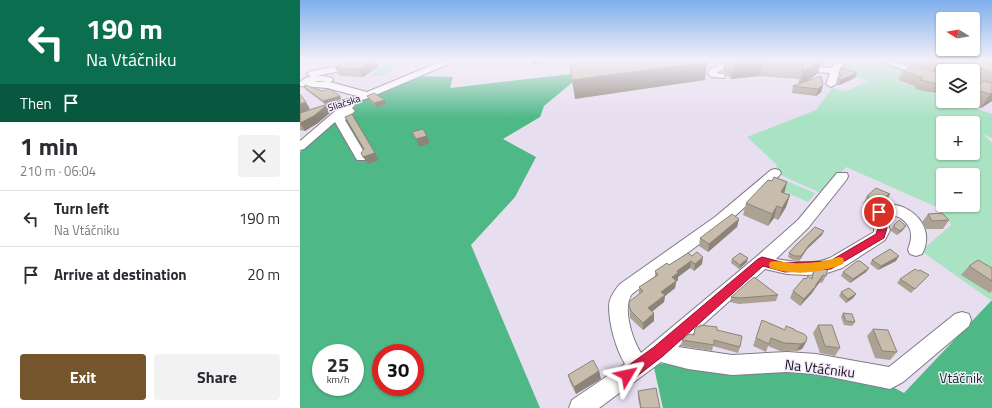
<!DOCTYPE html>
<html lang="en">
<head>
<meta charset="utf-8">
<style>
  :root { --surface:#fff; --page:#f2f2f3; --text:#2b2b33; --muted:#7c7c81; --line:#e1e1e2; --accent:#75552b }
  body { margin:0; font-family:"Titillium Web",sans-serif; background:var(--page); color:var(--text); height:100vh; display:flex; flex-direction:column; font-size:15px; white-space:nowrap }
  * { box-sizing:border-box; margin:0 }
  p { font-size:13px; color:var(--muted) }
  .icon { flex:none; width:22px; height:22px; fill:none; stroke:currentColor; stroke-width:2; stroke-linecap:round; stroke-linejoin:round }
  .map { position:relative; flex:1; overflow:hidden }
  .sheet { display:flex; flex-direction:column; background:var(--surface); width:300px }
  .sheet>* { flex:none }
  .banner { background:#0b6e4f; color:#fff; overflow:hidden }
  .needle { width:26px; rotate:281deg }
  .buttons { position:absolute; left:636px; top:12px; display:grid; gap:8px }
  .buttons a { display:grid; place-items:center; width:44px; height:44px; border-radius:4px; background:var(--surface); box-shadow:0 1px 3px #0004; font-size:20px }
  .speed { position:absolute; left:12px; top:344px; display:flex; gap:8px; font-size:20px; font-weight:700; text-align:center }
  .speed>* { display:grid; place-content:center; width:52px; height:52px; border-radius:50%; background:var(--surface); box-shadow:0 1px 3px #0004; line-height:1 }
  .speed small { font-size:10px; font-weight:400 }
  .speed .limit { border:6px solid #d22; background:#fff; color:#111 }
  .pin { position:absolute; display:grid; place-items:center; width:34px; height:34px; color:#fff; margin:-17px; border:2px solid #fff; border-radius:50%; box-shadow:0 1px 4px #0007 }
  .me { position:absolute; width:44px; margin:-22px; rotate:54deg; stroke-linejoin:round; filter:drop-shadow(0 0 3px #0008) }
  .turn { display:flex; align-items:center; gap:14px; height:84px; padding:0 20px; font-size:18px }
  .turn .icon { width:52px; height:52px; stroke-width:2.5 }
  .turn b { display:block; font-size:28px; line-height:34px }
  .then { display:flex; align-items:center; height:38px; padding:0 20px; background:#0003; gap:8px; font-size:15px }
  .round { display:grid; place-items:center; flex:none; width:42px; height:42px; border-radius:4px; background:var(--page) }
  .headline { display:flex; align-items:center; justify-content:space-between; height:68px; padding:0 20px }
  h1 { font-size:24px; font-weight:700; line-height:30px }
  .primary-button { display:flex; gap:8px; margin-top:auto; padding:8px 20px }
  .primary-button a { flex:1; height:46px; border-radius:4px; background:var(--accent); color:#fff; font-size:16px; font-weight:700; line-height:46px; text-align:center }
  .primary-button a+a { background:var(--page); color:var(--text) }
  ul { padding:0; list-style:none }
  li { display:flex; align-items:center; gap:12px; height:56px; padding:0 20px; border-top:1px solid var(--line) }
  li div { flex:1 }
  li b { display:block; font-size:15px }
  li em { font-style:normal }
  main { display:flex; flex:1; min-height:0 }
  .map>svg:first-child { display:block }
  .green { fill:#a9e3c4; fill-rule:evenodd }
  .forest { fill:#4eb887; fill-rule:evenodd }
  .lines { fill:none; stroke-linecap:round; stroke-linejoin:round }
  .stream { stroke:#7ea4f3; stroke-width:2 }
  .minor-casing { stroke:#827a8a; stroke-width:2 }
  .minor { fill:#fff; fill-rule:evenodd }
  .wall { fill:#aca294 }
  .shaded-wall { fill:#8c8478 }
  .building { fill:#c8bcac; stroke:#8c8478 }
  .route { fill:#e11d48; stroke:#92132f }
  .slow { fill:#f59e0b }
  .labels { text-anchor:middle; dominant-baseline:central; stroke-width:3; stroke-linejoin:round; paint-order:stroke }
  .far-street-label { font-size:10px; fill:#141117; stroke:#f4ebfd }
  .near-street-label { font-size:14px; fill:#141117; stroke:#f4ebfd }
  .near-park-label { font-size:14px; fill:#0b3925; stroke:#f4ebfd }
</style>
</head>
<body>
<main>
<section class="sheet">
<div class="banner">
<div class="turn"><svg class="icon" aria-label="left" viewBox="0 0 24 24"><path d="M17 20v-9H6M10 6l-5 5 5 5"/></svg><div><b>190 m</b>Na Vtáčniku</div></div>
<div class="then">Then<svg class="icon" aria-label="arrive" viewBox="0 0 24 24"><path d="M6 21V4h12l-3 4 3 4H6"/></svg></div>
</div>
<div class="headline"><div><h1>1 min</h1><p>210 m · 06:04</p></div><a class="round"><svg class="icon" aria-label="close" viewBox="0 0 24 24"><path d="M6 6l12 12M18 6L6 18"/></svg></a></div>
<ul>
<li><svg class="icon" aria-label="left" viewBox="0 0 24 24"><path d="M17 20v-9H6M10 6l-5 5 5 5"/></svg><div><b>Turn left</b><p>Na Vtáčniku</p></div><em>190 m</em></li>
<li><svg class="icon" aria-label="arrive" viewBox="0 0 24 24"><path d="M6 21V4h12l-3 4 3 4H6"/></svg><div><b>Arrive at destination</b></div><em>20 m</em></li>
</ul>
<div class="primary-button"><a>Exit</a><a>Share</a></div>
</section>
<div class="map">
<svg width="692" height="408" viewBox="0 0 692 408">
  <rect width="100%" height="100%" fill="#e7def0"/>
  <g class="green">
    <path d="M 549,60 L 577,60 L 611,72 L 594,80 L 643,97 L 643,101 L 654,101 L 692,114 L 692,138 L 682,134 L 692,142 L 692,301 L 621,251 L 651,225 L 639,208 L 546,167 L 523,194 L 478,174 L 476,164 L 447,137 L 516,110 L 532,88 L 547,91 L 568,81 L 538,70 ZM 643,123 L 673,123 L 673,153 L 643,153 ZM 643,175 L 673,175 L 673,205 L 643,205 Z"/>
    <path d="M 87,63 L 101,64 L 82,76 L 68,76 Z"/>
    <path d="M 482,179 L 515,193 L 508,202 L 474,187 Z"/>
  </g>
  <g class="forest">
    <path d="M 284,62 L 301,66 L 280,76 L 244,106 L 240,117 L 203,139 L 236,157 L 215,197 L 171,245 L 240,408 L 0,408 L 0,152 L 54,102 L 117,76 L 153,77 L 150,88 L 271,74 ZM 21,353 L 55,353 L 55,387 L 21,387 ZM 81,353 L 115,353 L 115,387 L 81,387 Z"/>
    <path d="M 691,301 L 692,301 L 692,408 L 363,408 L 353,363 L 415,369 L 570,375 L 604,393 Z"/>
  </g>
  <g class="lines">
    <path class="stream" d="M 29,111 L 40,108"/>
    <g class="minor-casing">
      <g id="minor">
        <path d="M 144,60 L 158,60 L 71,97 L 53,103 L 55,105 L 52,108 L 55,111 L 45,120 L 67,157 L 65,160 L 57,160 L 35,122 L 4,149 L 0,150 L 0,141 L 40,107 L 0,120 L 0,114 L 57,96 L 27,88 L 0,86 L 0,82 C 9,74 21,75 32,78 L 33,80 L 30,82 L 67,92 ZM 19,81 L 27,82 L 13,82 Z"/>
        <path d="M 539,60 L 549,60 L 540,68 L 536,84 L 531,87 L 526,84 L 530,73 L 499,71 L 495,68 L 499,65 L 531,68 Z"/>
        <path d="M 577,60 L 590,60 L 643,78 L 643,84 Z"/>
        <path d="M 443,61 L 446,61 L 447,63 L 446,65 L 424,68 L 417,73 L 424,74 L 425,76 L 424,78 L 412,77 L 408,74 L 409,70 L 419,64 Z"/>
        <path d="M 38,66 L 42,69 L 41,71 L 11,77 L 7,74 L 11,71 Z"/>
        <path d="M 475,169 L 479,170 L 481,173 L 479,176 L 425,225 L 332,294 C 322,308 332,339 341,353 L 456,257 L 498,220 L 537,173 L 547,173 L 548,176 L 547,179 L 508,228 L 476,259 C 493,262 514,265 530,258 L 574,232 L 574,225 L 570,214 C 585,189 642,216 622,254 L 616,256 L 610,254 L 608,250 C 609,246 611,241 611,237 C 612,224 599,213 585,215 L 590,230 L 585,240 L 542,268 L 524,274 L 506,275 L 487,274 L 465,269 L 378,347 L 432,355 L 487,352 L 516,354 L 589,367 L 655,314 L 662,312 L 669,314 L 671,320 L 669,326 L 603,382 L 590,389 L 516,374 L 487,372 L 432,375 L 388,369 L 361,362 L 299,408 L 269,408 L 272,400 L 325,364 C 316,349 309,325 309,306 C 309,298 315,290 320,284 L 415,217 L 471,170 Z"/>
      </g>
    </g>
    <use href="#minor" class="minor"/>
  </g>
  <g class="wall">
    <path d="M 47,60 L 75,60 L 78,67 L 63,77 L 40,76 L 35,68 Z"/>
    <path d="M 425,60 L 524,60 L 523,65 L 520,65 L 518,73 L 508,80 L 523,85 L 521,92 L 516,96 L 492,93 L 493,86 L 498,84 L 499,79 L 459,76 L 431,79 L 423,72 Z"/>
    <path d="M 596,60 L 647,60 L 647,61 L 647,60 L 692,60 L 692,101 L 681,108 L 663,102 L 664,101 L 673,101 L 673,88 L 679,84 L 673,81 L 673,71 L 651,71 L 644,67 L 635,72 L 643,88 L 634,93 L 615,89 L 616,87 L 598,80 L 603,71 L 613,66 Z"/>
    <path d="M 543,68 L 555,78 L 539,85 L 537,85 Z"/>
    <path d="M 4,87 L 42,99 L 25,104 L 6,90 Z"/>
    <path d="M 67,96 L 86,104 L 76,107 L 69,99 Z"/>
    <path d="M 32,111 L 18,123 L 5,131 L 0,130 L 0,113 Z"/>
    <path d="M 472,181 L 487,182 L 484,193 L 490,195 L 486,207 L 478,220 L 474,218 L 468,226 L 443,215 L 446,203 Z"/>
    <path d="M 567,196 L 586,202 L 574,208 L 568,207 L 563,204 Z"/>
    <path d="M 628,214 L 649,220 L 643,229 L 626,229 L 622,222 Z"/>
    <path d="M 439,219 L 437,227 L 408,252 L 399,246 L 400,238 Z"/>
    <path d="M 594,225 L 603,230 L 597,235 L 591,231 L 591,229 Z"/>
    <path d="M 522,235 L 507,249 L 499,261 L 493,260 L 488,257 L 489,253 Z"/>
    <path d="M 388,253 L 402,264 L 394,271 L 390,268 L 378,277 L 378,280 L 376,282 L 375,288 L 365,296 L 364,302 L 352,311 L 354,321 L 343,330 L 330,318 L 329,302 L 339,295 L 339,287 L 355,276 L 355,271 L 369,265 Z"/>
    <path d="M 432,259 L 447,262 L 439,269 L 431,263 Z"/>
    <path d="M 572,260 L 596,261 L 578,270 L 570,264 Z"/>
    <path d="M 669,266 L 692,268 L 692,291 L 690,293 L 661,275 Z"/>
    <path d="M 569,268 L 566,272 L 550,283 L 541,276 L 543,272 Z"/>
    <path d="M 514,269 L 526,276 L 522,283 L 520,282 L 516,287 L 512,293 L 500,306 L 490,298 L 493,291 L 511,278 Z"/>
    <path d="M 600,279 L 625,279 L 611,293 L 597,283 Z"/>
    <path d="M 541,292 L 556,294 L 553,298 L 546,303 L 539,296 Z"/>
    <path d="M 478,295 L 476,301 L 439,304 L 430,302 L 431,297 Z"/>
    <path d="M 543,313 L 555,322 L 552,326 L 544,325 L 541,317 Z"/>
    <path d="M 462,320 L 485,330 L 486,326 L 494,330 L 506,342 L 502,349 L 496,351 L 480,351 L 468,346 L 466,352 L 453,346 Z"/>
    <path d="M 518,325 L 540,348 L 535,356 L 520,353 L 513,333 Z"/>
    <path d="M 395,329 L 417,330 L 440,347 L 438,353 L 413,346 L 412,351 L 381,346 L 382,340 L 394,335 Z"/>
    <path d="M 573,329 L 597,352 L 590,360 L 575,358 L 567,336 Z"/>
    <path d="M 299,371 L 301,379 L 276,394 L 270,382 L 268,375 Z"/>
    <path d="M 338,391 L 360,408 L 340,408 L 338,398 Z"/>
  </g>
  <g class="shaded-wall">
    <path d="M 72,60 L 75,60 L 78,67 L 63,77 L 58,69 Z"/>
    <path d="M 236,60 L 241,60 L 242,63 L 232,64 L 231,61 Z"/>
    <path d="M 463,60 L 459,76 L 431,79 L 434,63 Z"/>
    <path d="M 519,60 L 522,60 L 518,73 L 500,87 L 499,87 L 503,72 Z"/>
    <path d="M 639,60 L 647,60 L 644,67 L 632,73 Z"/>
    <path d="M 407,62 L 405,80 L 275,99 L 272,80 Z"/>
    <path d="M 557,73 L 555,78 L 539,85 L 541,80 Z"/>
    <path d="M 643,82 L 643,88 L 634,93 L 639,84 Z"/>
    <path d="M 523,85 L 521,92 L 516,96 L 518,89 Z"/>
    <path d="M 692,93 L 692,101 L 681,108 L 690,94 Z"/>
    <path d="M 40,96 L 42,99 L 25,104 L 23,101 Z"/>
    <path d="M 85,100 L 86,104 L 76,107 L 74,103 Z"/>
    <path d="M 6,102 L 10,109 L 0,113 L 0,104 Z"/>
    <path d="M 28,104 L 32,111 L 18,123 L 5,131 L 0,123 Z"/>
    <path d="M 127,136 L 130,143 L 119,147 L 116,139 Z"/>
    <path d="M 75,153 L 79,160 L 68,164 L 63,157 Z"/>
    <path d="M 487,182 L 484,194 L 481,192 Z"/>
    <path d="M 590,194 L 586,202 L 574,208 L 578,200 Z"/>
    <path d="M 490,195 L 486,207 L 478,220 L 482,208 Z"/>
    <path d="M 477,206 L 474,218 L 468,226 L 472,214 Z"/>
    <path d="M 439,219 L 437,227 L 408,252 L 409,244 Z"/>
    <path d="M 606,226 L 603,230 L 597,235 L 600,231 Z"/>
    <path d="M 524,231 L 522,235 L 507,249 L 499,261 L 501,256 L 509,245 Z"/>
    <path d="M 599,256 L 596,261 L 578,270 L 581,266 Z"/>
    <path d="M 403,257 L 402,264 L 394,271 L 395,264 Z"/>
    <path d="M 448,258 L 447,262 L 439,269 L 440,265 Z"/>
    <path d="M 391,261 L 390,268 L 378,277 L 378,280 L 376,282 L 375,288 L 365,296 L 364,302 L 348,315 L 348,308 L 377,271 Z"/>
    <path d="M 569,268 L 566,272 L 550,283 L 553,279 Z"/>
    <path d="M 523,275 L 520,282 L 516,287 L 512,293 L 500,306 L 504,299 Z"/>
    <path d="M 556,294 L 553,298 L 546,303 L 548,299 Z"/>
    <path d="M 354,313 L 354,321 L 343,330 L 343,323 Z"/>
    <path d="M 506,342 L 502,349 L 496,351 L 501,344 Z"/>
    <path d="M 299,371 L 301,379 L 276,394 L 274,387 Z"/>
  </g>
  <g class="building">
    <path d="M 47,60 L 72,60 L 58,69 L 35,68 Z"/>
    <path d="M 305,60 L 405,60 L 407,62 L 272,80 L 270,66 L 277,64 Z"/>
    <path d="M 430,60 L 461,60 L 434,63 Z"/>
    <path d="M 465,60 L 519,60 L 503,72 L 503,64 Z"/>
    <path d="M 662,60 L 681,60 L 692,65 L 692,73 Z"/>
    <path d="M 615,65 L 643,75 L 643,82 L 639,84 L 620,80 L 623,78 L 603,71 Z"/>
    <path d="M 543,68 L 557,73 L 541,80 L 539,80 Z"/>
    <path d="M 521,76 L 523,85 L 518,89 L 493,86 Z"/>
    <path d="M 684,81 L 690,83 L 692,82 L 692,93 L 690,94 L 673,89 L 673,88 Z"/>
    <path d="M 5,85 L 22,91 L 30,89 L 40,96 L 23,101 L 4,87 Z"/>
    <path d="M 74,93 L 85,100 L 74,103 L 67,96 Z"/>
    <path d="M 0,94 L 6,102 L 0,104 Z"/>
    <path d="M 28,104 L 14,116 L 0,123 L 0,113 Z"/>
    <path d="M 52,114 L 75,153 L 63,157 L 61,153 L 64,149 L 45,117 Z"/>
    <path d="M 123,129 L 127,136 L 116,139 L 112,132 Z"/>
    <path d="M 474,177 L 487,182 L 481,192 L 490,195 L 482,208 L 477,206 L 472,214 L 446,203 L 468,180 L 472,181 Z"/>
    <path d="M 576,188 L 590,194 L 578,200 L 572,199 L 567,196 Z"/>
    <path d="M 642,213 L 649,220 L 632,221 L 628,214 Z"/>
    <path d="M 432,214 L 439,219 L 409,244 L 400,238 Z"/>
    <path d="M 599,220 L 606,226 L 600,231 L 594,227 L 594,225 Z"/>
    <path d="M 515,227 L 524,231 L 509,245 L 501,256 L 495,256 L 489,253 L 495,246 Z"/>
    <path d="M 590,249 L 599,256 L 581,266 L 572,260 Z"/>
    <path d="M 397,252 L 403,257 L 395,264 L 391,261 L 377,271 L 378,273 L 372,277 L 376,281 L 361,292 L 365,295 L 348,308 L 354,313 L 343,323 L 330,310 L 331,309 L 329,307 L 329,302 L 343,291 L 339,287 L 358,275 L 355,271 L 367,263 L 369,265 L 388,253 L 392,256 Z"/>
    <path d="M 440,253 L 448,258 L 440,265 L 432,259 Z"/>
    <path d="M 678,260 L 692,268 L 692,281 L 669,266 Z"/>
    <path d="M 557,261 L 560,261 L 569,268 L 553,279 L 543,272 Z"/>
    <path d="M 528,268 L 526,276 L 523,275 L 515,286 L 516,286 L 504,299 L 493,291 L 504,278 L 506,279 L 508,276 L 512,279 L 514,269 Z"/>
    <path d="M 615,269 L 618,271 L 620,270 L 629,275 L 615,289 L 600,279 Z"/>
    <path d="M 454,277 L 478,295 L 440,298 L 431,297 Z"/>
    <path d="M 549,288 L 556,294 L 548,299 L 541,292 Z"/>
    <path d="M 543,313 L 552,314 L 555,322 L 546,321 Z"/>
    <path d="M 462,320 L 485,330 L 486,326 L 494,329 L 494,330 L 504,334 L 507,337 L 506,342 L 501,344 L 484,343 L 471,338 L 469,344 L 456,338 Z"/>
    <path d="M 400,325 L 417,327 L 417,330 L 442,336 L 440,347 L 414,340 L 414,345 L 382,340 L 389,334 L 394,335 L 395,329 L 397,326 L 400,327 Z"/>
    <path d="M 518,325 L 532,325 L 540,348 L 525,346 Z"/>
    <path d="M 573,329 L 588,330 L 597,352 L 582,351 Z"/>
    <path d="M 293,360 L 299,371 L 274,387 L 268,375 Z"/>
    <path d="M 356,388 L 360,408 L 341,408 L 338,391 Z"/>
  </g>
  <linearGradient id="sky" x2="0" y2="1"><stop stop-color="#7daeec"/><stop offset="0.51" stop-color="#f4f0f8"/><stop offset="1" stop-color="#f4f0f8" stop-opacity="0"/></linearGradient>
  <rect width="692" height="118" fill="url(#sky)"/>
  <path class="route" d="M 579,208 L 583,212 L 582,214 L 587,228 L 584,238 L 531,269 L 485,272 L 463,266 L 363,356 L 332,380 L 327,382 L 322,380 L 320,375 L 322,370 L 354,347 L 458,259 L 462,257 L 485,263 L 530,261 L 576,234 L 578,228 L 573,214 L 575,209 Z"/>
  <path class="slow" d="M 539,257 L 543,258 L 544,261 L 543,264 C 521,273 493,276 470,268 L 469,265 L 470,262 C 477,260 485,263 492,263 C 509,264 523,262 539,257 Z"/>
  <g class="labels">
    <g class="far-street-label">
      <text transform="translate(44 103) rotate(-18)">Sliačska</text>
    </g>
    <g class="near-street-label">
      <text transform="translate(520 368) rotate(7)">Na Vtáčniku</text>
    </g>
    <g class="near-park-label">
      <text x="661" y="377">Vtáčnik</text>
    </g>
  </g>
</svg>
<div class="buttons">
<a><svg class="needle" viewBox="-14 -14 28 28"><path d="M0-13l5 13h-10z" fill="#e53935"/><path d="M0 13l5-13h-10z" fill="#7c7c81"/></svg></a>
<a><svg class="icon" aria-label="layers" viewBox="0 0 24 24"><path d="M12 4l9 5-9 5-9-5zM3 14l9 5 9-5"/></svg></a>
<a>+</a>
<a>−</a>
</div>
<div class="speed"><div>25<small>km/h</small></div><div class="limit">30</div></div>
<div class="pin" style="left:579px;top:212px;background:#d93025"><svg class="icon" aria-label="arrive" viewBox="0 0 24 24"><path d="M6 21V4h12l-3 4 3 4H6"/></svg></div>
<svg class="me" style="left:327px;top:375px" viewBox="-20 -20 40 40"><path d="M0-17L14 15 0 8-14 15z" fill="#e11d48" stroke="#fff" stroke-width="4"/></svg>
</div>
</main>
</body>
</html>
